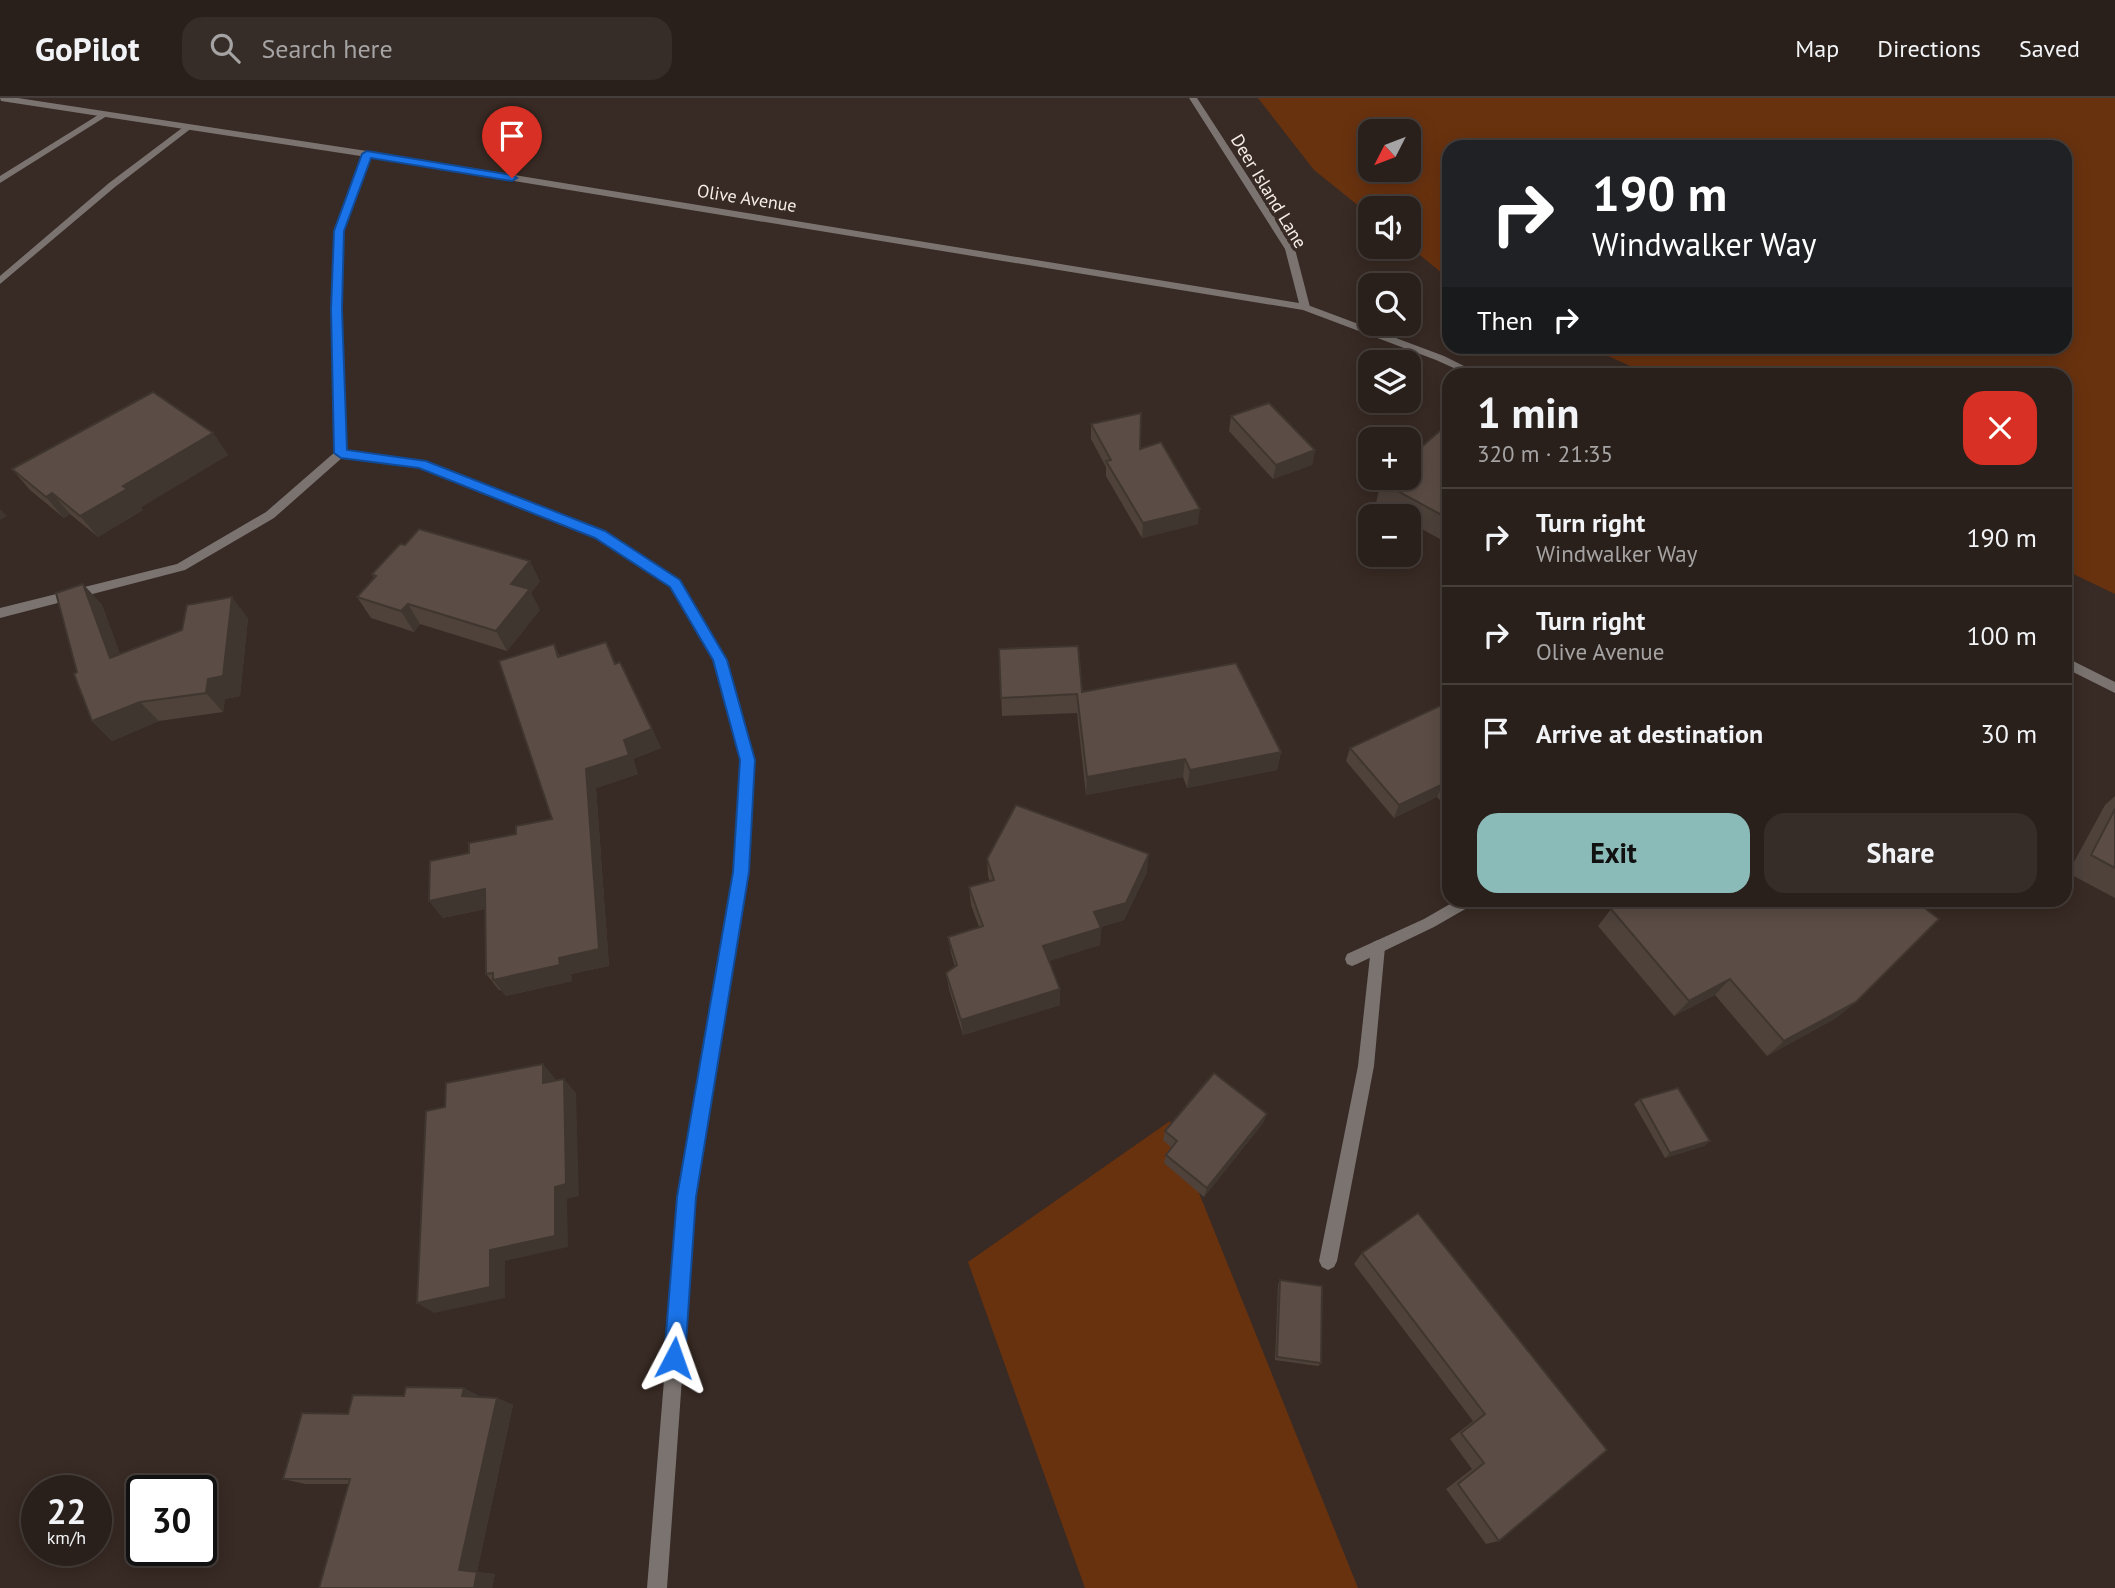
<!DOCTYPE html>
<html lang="en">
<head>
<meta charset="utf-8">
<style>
  :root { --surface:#2a201b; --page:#362d28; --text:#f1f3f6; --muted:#a5a3a3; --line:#463e3a; --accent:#8bbbb9 }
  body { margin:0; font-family:"PT Sans",sans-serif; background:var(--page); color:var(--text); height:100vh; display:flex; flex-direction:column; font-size:26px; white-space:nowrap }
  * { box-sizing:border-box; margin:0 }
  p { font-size:23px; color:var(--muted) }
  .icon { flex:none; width:38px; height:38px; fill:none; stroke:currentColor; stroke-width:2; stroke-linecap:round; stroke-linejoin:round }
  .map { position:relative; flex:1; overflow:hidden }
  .panel { position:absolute; left:1442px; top:270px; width:630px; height:539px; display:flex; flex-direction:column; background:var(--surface); border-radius:21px; box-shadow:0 4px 18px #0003,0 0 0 2px var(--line) }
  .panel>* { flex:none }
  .banner { position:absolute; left:1442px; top:42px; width:630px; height:214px; border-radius:21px; box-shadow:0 4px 18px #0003,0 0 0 2px var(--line); background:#202124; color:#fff; overflow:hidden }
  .needle { width:46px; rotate:228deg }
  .fabs { position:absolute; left:1358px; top:21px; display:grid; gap:14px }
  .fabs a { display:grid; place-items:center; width:63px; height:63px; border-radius:14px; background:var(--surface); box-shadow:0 4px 18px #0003,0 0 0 2px var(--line); font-size:35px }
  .speed { position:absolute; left:21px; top:1377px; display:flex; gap:14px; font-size:35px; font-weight:700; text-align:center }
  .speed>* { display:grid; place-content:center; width:91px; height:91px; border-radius:50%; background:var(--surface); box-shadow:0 4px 18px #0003,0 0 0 2px var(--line); line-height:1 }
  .speed small { font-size:18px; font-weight:400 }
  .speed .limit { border:4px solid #111; border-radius:10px; background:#fff; color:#111 }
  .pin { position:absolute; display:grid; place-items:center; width:60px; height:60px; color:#fff; margin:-72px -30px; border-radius:50% 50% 50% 0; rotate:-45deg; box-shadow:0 0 7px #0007 }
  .pin .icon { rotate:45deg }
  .me { position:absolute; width:77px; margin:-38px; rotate:4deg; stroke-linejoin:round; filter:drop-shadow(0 0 5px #0008) }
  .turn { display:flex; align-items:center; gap:24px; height:147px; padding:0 35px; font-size:32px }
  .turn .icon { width:91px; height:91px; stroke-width:2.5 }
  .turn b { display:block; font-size:49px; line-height:60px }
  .then { display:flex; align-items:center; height:66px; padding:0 35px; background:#0003; gap:14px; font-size:26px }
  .round { display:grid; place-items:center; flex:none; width:74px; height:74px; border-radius:21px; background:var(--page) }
  .head { display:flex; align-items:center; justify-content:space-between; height:119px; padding:0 35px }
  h1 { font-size:42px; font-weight:600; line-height:52px }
  .button { display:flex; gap:14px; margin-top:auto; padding:14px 35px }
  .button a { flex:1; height:80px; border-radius:21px; background:var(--accent); color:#111; font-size:28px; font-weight:600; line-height:80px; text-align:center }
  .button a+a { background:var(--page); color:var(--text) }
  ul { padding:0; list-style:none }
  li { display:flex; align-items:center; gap:21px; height:98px; padding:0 35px; border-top:2px solid var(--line) }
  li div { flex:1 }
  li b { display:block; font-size:26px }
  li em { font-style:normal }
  header { display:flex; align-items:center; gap:42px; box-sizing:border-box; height:98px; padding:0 35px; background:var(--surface); border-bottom:2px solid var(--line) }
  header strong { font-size:33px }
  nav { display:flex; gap:38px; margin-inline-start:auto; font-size:24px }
  .search { width:490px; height:63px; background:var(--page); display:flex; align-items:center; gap:18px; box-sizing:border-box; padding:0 24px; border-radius:21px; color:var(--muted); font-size:26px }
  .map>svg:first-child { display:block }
  .green { fill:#69320f; fill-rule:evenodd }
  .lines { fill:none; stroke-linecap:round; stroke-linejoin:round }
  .service { fill:#7a7370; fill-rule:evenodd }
  .minor { fill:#7a7370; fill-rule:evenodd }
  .tertiary { fill:#7a7370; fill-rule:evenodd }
  .wall { fill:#4e423b }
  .shaded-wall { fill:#403630 }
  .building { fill:#5b4d45; stroke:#403630; stroke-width:2 }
  .route { fill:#1a73e8; stroke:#114b97; stroke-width:2 }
  .labels { text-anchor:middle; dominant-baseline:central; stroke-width:7; stroke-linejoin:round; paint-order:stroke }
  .far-street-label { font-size:18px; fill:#f6ede8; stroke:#382a24 }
</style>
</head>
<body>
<header>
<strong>GoPilot</strong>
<div class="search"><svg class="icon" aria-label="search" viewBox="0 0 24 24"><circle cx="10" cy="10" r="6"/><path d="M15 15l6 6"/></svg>Search here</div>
<nav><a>Map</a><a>Directions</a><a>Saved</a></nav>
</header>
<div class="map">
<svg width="2115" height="1490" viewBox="0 0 2115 1490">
  <rect width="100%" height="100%" fill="#382a24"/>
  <g class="green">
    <path d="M 1258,0 L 2115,0 L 2115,496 L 2065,472 L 2065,276 L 1648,276 L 1588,249 L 2065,248 L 2065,49 L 1449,49 L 1449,181 L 1409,148 L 1409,110 L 1370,110 L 1370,117 L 1314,72 ZM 1370,33 L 1409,33 L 1409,72 L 1370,72 Z"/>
    <path d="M 1170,1023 L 1358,1490 L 1085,1490 L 968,1164 Z"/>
  </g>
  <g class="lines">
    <g class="service">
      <path d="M 103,14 L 110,16 L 0,85 L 0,78 Z"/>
      <path d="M 186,27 L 193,29 L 115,89 L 0,186 L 0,178 L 109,85 Z"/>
      <path d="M 1378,842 L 1383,844 L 1385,849 L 1374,968 L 1337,1163 L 1334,1169 L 1328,1172 L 1322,1169 L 1319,1163 L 1358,968 L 1371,849 L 1373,844 Z"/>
    </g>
    <g class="minor">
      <path d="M 1189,0 L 1197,0 L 1295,151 L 1310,209 L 1309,211 L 1305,212 L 1300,209 L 1285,151 Z"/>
      <path d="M 367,53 L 372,56 L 344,133 L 341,210 L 346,352 L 425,363 L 604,433 L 679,482 L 726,562 L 755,662 L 748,774 L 695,1099 L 667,1490 L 647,1490 L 679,1099 L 734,774 L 741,662 L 714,562 L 671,488 L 596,439 L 419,370 L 343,359 L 274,420 L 185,472 L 0,520 L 0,510 L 177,466 L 266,414 L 335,354 L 331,210 L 334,133 L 362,56 Z"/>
      <path d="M 1457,802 L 1476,802 L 1474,806 L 1434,829 L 1357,866 L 1352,868 L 1347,866 L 1345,861 L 1347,856 L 1424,821 Z"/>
    </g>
    <g class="tertiary">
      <path d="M 0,0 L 18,0 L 367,53 L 1305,206 L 1444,258 L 1480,276 L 1467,276 L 1436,262 L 1303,212 L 367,59 L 1,3 Z"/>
      <path d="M 2065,559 L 2115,584 L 2115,595 L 2065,570 Z"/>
    </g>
  </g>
  <g class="wall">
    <path d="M 1231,318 L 1315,352 L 1312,367 L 1273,381 L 1229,333 Z"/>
    <path d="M 1091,326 L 1140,351 L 1198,426 L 1142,440 L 1106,378 L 1106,369 L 1091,341 Z"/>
    <path d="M 1449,333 L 1449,446 L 1409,424 L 1409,418 L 1399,418 L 1376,405 L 1381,384 Z"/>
    <path d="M 213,335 L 228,357 L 141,409 L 143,412 L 98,439 L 70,416 L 64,420 L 30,392 L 12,371 Z"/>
    <path d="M 372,476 L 540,483 L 531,495 L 540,512 L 507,553 L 420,526 L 414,534 L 371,520 L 357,499 L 374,480 Z"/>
    <path d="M 83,486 L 102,507 L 120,556 L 248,520 L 240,598 L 225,601 L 223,614 L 159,623 L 112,643 L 92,623 L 77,574 Z"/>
    <path d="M 554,546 L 560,559 L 616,565 L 652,631 L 661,650 L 633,661 L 638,676 L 596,690 L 609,868 L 571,876 L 572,883 L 506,898 L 501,892 L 499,892 L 486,876 L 485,811 L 443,820 L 429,803 L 469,755 L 552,721 Z"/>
    <path d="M 999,551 L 1082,594 L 1281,654 L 1277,672 L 1187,690 L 1183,679 L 1086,697 L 1077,615 L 1002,618 Z"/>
    <path d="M 1448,604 L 1449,698 L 1440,702 L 1437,699 L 1394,720 L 1346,663 L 1350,650 Z"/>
    <path d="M 2115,698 L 2115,800 L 2068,775 L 2105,707 Z"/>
    <path d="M 987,761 L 1147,774 L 1124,822 L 1101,829 L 1100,847 L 1049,863 L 1060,891 L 1060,907 L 963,937 L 949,891 L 946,875 L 955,869 L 951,855 L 948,839 L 979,829 L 971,807 L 969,789 L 990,784 L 988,778 Z"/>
    <path d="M 1611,811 L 1838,919 L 1767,958 L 1715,897 L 1674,918 L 1598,828 Z"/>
    <path d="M 1640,1001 L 1710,1043 L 1704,1048 L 1665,1060 L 1634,1006 Z"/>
    <path d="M 1267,1016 L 1263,1025 L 1204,1099 L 1164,1065 L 1166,1057 L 1172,1050 L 1163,1042 L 1165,1033 Z"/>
    <path d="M 1362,1155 L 1607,1352 L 1499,1443 L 1486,1446 L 1446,1391 L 1472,1371 L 1450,1341 L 1473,1323 L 1354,1166 Z"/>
    <path d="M 1280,1182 L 1321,1265 L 1318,1268 L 1275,1262 L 1278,1186 Z"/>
    <path d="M 480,1298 L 480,1299 L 497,1300 L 513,1307 L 477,1474 L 495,1476 L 492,1490 L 348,1386 L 305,1386 L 283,1381 Z"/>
  </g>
  <g class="shaded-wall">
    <path d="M 213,335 L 228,357 L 141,409 L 143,412 L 98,439 L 80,418 L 123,388 Z"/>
    <path d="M 1315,352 L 1312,367 L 1273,381 L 1276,367 Z"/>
    <path d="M 52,395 L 70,416 L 64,420 L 46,399 Z"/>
    <path d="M 0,411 L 7,418 L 0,422 Z"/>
    <path d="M 1200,411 L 1198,426 L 1142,440 L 1143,425 Z"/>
    <path d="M 530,463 L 540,483 L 531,495 L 540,512 L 507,553 L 496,533 L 511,486 Z"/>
    <path d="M 83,486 L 102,507 L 129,580 L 110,560 Z"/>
    <path d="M 232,499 L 248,520 L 240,598 L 225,601 L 223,614 L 206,595 L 208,581 Z"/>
    <path d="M 408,506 L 420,526 L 414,534 L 401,513 Z"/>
    <path d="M 140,604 L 159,623 L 112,643 L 92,623 Z"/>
    <path d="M 652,631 L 661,650 L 633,661 L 638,676 L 596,690 L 609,868 L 571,876 L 572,883 L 506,898 L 493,882 L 559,860 L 586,671 L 624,642 Z"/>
    <path d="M 1281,654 L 1277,672 L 1187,690 L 1190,672 Z"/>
    <path d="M 1185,661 L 1183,679 L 1086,697 L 1087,679 Z"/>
    <path d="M 1443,686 L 1437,699 L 1394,720 L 1399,707 Z"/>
    <path d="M 1449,688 L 1449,698 L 1440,702 L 1445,690 Z"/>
    <path d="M 1149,756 L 1147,774 L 1124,822 L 1093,831 L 1094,814 Z"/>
    <path d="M 485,791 L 497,808 L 443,820 L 429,803 Z"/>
    <path d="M 1101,830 L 1100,847 L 1043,865 L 1043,848 Z"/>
    <path d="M 1730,881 L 1715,897 L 1674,918 L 1689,903 Z"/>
    <path d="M 1060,891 L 1060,907 L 963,937 L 961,922 Z"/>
    <path d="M 1856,904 L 1838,919 L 1767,958 L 1784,943 Z"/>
    <path d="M 543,966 L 555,980 L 556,1000 L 543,985 Z"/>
    <path d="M 564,981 L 576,995 L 579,1098 L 567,1101 L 568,1149 L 505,1163 L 505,1200 L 434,1215 L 417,1205 L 490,1152 L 555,1089 Z"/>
    <path d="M 1267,1016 L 1263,1025 L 1204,1099 L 1207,1090 Z"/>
    <path d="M 1710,1043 L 1704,1048 L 1665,1060 L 1670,1055 Z"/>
    <path d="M 464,1290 L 480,1298 L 478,1306 L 462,1298 Z"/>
    <path d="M 497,1300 L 513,1307 L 477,1474 L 495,1476 L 492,1490 L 474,1490 L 459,1472 Z"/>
  </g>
  <g class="building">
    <path d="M 153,294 L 213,335 L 123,388 L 127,391 L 80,418 L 52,395 L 46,399 L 12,371 Z"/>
    <path d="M 1269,305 L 1315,352 L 1276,367 L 1231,318 Z"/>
    <path d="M 1141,315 L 1140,351 L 1161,344 L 1200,411 L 1143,425 L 1106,363 L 1111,362 L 1091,326 Z"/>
    <path d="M 1443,330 L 1449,333 L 1449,421 L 1381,384 L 1386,380 L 1409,380 L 1409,360 Z"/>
    <path d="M 419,431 L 530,463 L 511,486 L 530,491 L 496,533 L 408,506 L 401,513 L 357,499 L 376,478 L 372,476 L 400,446 L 405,447 Z"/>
    <path d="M 83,486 L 110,560 L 182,532 L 187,507 L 232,499 L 223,578 L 208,581 L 206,595 L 140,604 L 92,623 L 74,576 L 77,574 L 56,495 Z"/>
    <path d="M 606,544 L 615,566 L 620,564 L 652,631 L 624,642 L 629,657 L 586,671 L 599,851 L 559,860 L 560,867 L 493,882 L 493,875 L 486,876 L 485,791 L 429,803 L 430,763 L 469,755 L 469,745 L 516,736 L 516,728 L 552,721 L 499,563 L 554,546 L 558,559 Z"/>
    <path d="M 1078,548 L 1082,594 L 1236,565 L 1281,654 L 1190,672 L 1185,661 L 1087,679 L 1077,596 L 1001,600 L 999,551 Z"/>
    <path d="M 1448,604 L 1449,688 L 1445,690 L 1443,686 L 1399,707 L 1350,650 Z"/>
    <path d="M 1016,707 L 1149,756 L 1126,805 L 1094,814 L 1101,830 L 1043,848 L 1060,891 L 961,922 L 946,875 L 957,867 L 948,839 L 983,828 L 969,789 L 994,782 L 987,761 Z"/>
    <path d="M 2115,711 L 2115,770 L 2091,757 Z"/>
    <path d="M 1630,802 L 1914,802 L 1939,821 L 1856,904 L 1784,943 L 1730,881 L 1689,903 L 1611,811 Z"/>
    <path d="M 543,966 L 543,985 L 564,981 L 566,1086 L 555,1089 L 555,1138 L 490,1152 L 490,1189 L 417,1205 L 426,1013 L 445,1009 L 446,985 Z"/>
    <path d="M 1214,975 L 1267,1016 L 1207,1090 L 1166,1057 L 1177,1043 L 1165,1033 Z"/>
    <path d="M 1678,990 L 1710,1043 L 1670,1055 L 1640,1001 Z"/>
    <path d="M 1418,1115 L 1607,1352 L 1499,1443 L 1458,1386 L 1484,1365 L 1461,1335 L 1485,1316 L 1362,1155 Z"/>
    <path d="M 1280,1182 L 1322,1188 L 1321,1265 L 1277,1259 Z"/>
    <path d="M 406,1289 L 464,1290 L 462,1298 L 497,1300 L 459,1472 L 477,1474 L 474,1490 L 319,1490 L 350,1381 L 283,1381 L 302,1315 L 348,1316 L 353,1297 L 404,1298 Z"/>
  </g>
  <path class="route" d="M 367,53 L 512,77 L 517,80 L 512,83 L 371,60 L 344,133 L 342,211 L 347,352 L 426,363 L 605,433 L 680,482 L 727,562 L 755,662 L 749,774 L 696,1099 L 685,1260 L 682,1267 L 674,1270 L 667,1267 L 664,1260 L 677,1099 L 733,774 L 740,662 L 713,562 L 670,489 L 595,440 L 419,370 L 341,360 L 334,355 L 331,211 L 334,133 L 362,56 Z"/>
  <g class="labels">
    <g class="far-street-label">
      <text transform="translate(1269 93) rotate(59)">Deer Island Lane</text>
      <text transform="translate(747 100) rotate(9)">Olive Avenue</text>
    </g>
  </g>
</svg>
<div class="fabs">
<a><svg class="needle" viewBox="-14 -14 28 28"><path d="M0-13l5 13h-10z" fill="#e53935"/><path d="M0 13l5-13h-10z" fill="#a5a3a3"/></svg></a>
<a><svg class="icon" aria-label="sound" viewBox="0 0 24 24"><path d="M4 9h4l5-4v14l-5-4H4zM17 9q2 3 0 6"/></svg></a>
<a><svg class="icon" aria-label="search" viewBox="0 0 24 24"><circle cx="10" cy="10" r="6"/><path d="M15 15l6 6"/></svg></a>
<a><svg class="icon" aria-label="layers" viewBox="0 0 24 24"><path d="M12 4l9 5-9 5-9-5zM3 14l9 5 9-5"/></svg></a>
<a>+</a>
<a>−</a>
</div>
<div class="speed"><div>22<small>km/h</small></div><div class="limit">30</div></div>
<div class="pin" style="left:512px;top:80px;background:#d93025"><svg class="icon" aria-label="arrive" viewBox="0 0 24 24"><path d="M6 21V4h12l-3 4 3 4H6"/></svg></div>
<svg class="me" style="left:674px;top:1260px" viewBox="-20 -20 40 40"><path d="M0-17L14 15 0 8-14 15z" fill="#1a73e8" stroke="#fff" stroke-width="4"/></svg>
<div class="banner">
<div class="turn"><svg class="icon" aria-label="right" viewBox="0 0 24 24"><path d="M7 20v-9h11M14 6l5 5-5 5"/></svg><div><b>190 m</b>Windwalker Way</div></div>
<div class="then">Then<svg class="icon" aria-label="right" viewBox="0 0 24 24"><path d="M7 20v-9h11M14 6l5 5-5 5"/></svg></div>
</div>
<section class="panel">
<div class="head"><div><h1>1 min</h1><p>320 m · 21:35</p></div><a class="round" style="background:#d93025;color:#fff"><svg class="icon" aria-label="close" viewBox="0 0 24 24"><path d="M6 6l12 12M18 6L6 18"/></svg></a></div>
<ul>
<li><svg class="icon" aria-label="right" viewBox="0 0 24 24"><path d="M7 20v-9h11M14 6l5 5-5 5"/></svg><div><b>Turn right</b><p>Windwalker Way</p></div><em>190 m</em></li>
<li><svg class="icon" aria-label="right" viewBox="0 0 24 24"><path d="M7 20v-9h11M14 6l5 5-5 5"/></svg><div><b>Turn right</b><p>Olive Avenue</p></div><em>100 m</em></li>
<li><svg class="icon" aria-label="arrive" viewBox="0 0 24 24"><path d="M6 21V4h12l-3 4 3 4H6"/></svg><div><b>Arrive at destination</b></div><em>30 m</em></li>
</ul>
<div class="button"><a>Exit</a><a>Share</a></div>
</section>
</div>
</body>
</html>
